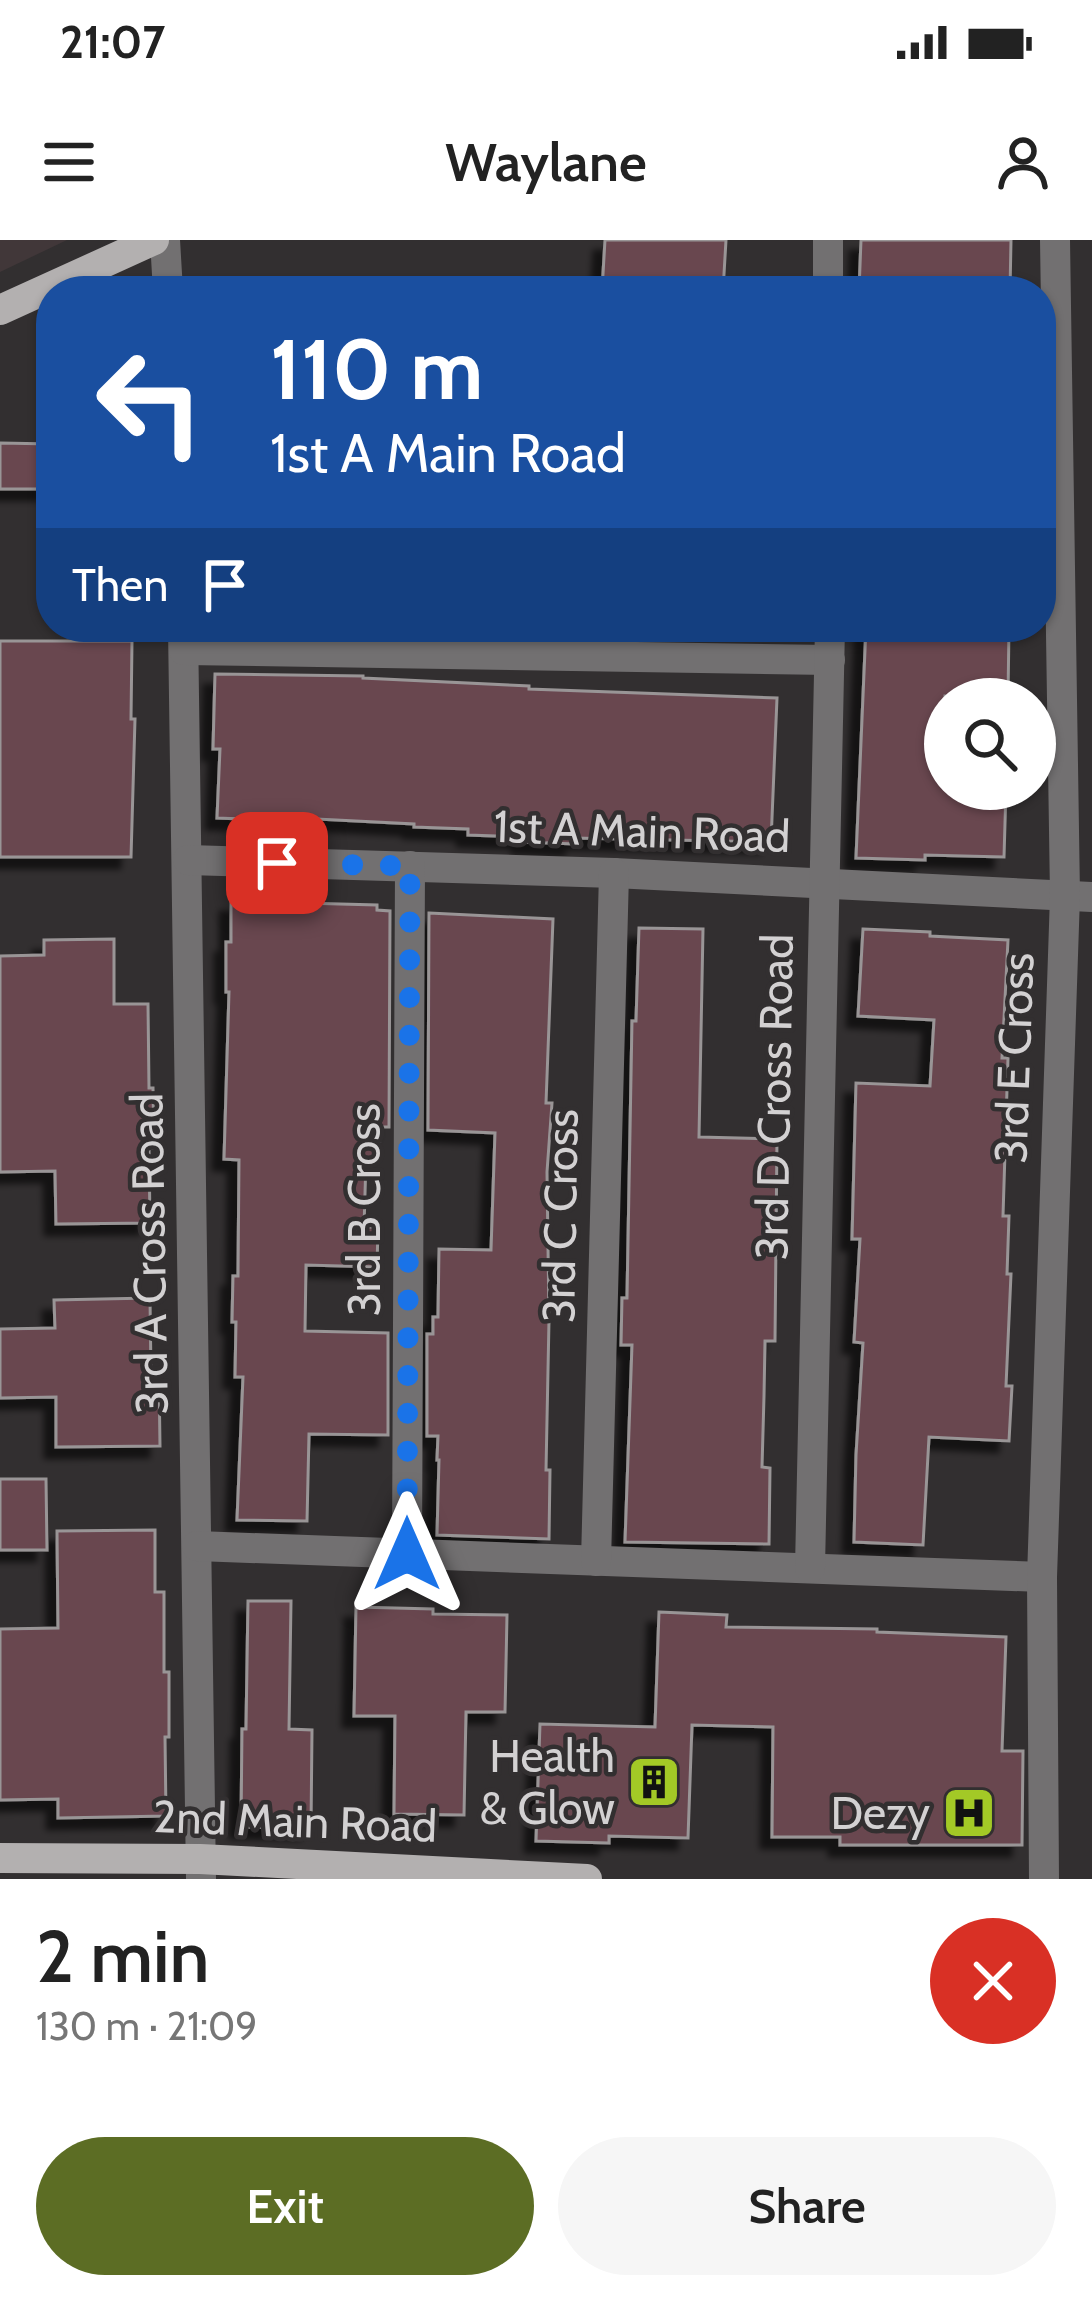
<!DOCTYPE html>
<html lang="en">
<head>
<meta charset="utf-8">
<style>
  :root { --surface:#fff; --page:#f6f6f6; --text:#222; --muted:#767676; --accent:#5c6d24 }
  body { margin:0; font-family:Cabin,sans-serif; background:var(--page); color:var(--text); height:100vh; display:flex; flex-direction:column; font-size:45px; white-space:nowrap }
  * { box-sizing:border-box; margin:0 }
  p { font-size:39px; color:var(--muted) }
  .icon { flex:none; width:66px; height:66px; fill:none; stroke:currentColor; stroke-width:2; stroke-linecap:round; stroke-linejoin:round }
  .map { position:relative; height:1639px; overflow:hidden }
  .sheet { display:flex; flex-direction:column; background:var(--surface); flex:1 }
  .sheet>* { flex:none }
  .banner { position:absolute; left:36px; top:36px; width:1020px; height:366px; border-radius:48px; box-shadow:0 3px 9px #0004; background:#1a4fa0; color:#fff; overflow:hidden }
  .tools { position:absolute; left:924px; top:438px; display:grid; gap:24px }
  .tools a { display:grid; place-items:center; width:132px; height:132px; border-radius:50%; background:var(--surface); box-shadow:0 3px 9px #0004; font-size:60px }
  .pin { position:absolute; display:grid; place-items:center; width:102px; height:102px; color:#fff; margin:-51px; border-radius:24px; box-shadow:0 6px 18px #0006 }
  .me { position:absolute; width:132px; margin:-66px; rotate:0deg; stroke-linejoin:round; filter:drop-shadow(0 0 9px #0008) }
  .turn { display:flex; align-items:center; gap:42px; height:252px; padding:0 36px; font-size:54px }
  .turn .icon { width:156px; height:156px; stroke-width:2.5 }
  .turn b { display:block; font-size:84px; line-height:102px }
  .then { display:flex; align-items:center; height:114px; padding:0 36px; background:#0003; gap:24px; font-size:45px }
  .round { display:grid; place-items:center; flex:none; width:126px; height:126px; border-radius:63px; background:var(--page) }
  .head { display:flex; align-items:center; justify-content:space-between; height:204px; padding:0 36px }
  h1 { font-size:72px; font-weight:600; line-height:90px }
  .button { display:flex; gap:24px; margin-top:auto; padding:24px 36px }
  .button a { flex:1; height:138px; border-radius:72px; background:var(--accent); color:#fff; font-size:48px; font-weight:600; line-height:138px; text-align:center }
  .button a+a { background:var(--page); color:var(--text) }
  .status { display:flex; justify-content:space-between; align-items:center; height:84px; padding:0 60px; background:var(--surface); direction:ltr }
  .status svg { height:33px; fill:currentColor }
  header { display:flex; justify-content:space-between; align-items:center; height:156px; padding:0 36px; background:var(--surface); font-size:54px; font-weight:600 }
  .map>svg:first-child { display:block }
  .built { fill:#413739 }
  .building { fill:#694650; stroke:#999596; stroke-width:3; filter:url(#shadow) }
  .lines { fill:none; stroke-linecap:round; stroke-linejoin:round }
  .minor { stroke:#727071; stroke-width:30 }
  .major { stroke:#b3b0b0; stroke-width:30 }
  .route { stroke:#1a73e8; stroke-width:21; stroke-dasharray:0 37.8 }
  .labels { text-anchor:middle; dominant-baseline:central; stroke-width:9; stroke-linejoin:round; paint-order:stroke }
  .street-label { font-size:45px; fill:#d3d1d2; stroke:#322f30 }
  .poi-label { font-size:45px; fill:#d3d1d2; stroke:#322f30; text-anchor:end }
</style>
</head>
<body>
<div class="status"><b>21:07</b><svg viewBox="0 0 49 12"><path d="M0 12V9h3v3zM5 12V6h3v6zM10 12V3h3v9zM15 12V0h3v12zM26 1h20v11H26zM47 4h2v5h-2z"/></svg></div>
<header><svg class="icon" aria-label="menu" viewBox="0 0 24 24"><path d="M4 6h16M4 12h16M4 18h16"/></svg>Waylane<svg class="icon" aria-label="person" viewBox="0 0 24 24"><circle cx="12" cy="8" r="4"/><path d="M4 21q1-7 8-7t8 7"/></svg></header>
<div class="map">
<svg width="1092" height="1639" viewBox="0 0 1092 1639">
  <defs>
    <filter id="shadow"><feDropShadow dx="-11" dy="11" stdDeviation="3" flood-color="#0009"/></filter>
  </defs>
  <rect width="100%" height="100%" fill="#322f30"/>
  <path class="built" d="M 0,0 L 67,0 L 0,32 Z"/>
  <g class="building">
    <path d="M 605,0 L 726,0 L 723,51 L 602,51 Z"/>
    <path d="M 861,0 L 1011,0 L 1010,51 L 859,51 Z"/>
    <path d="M 0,203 L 51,204 L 51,249 L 0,249 Z"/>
    <path d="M 866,387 L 1009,387 L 1008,457 L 945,456 L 945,549 L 1006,549 L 1004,617 L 925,615 L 925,620 L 856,618 Z"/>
    <path d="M 0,401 L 132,401 L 131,479 L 135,479 L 131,617 L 0,617 Z"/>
    <path d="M 215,434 L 363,436 L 363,438 L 529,446 L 529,449 L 777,458 L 771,602 L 575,598 L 575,604 L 523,602 L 523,597 L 468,595 L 468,589 L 414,587 L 414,584 L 298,578 L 298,581 L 217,578 L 220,509 L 213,509 Z"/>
    <path d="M 231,661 L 377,665 L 377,670 L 390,671 L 389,887 L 380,887 L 379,921 L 366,920 L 364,987 L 378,987 L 377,1027 L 306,1025 L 305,1091 L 388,1093 L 388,1195 L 309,1194 L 307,1281 L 237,1280 L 243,1137 L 235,1137 L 236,1082 L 232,1082 L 233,1036 L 238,1036 L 239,920 L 224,919 L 229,752 L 226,752 L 226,702 L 231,702 Z"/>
    <path d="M 429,673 L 553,679 L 546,863 L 552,863 L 547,932 L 549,1080 L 546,1230 L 550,1230 L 549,1299 L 437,1295 L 439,1220 L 437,1220 L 438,1196 L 427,1196 L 427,1094 L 433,1094 L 433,1077 L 438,1077 L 439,1009 L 491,1010 L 495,893 L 428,890 Z"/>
    <path d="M 639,688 L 703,689 L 699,897 L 777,899 L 775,1101 L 765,1101 L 764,1156 L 762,1227 L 770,1228 L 769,1304 L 625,1302 L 632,1105 L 621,1105 L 622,1058 L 627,1058 L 632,781 L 636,781 Z"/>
    <path d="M 863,689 L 930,692 L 930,696 L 1008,700 L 1002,818 L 1008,818 L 1003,976 L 1009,976 L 1007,1034 L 1011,1034 L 1006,1146 L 1012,1146 L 1009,1201 L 929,1197 L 923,1305 L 854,1302 L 856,1215 L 863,1103 L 854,1102 L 860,999 L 852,999 L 856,843 L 930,846 L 934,780 L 858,776 Z"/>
    <path d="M 114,699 L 114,764 L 148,764 L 149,848 L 153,848 L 154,908 L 149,908 L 150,983 L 56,984 L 55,931 L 0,932 L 0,716 L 44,715 L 44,700 Z"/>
    <path d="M 150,1058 L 151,1134 L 159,1134 L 160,1206 L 56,1207 L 56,1157 L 0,1158 L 0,1089 L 55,1088 L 54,1060 Z"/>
    <path d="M 0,1239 L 46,1239 L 47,1310 L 0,1310 Z"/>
    <path d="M 155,1290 L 155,1352 L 164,1352 L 164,1432 L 169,1432 L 169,1497 L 165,1497 L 166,1576 L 58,1578 L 58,1559 L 0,1560 L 0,1389 L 58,1388 L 57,1291 Z"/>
    <path d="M 248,1361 L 291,1361 L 289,1489 L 312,1490 L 311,1588 L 241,1587 L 242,1489 L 246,1489 Z"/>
    <path d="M 356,1367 L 433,1369 L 433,1374 L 507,1375 L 505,1472 L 466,1472 L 464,1575 L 394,1574 L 395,1476 L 354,1476 Z"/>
    <path d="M 659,1372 L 727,1375 L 726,1387 L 877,1389 L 877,1392 L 1006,1397 L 1002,1511 L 1023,1511 L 1022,1605 L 840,1605 L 840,1597 L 772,1597 L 773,1487 L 692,1485 L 688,1598 L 609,1596 L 609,1603 L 536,1601 L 540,1484 L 655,1487 Z"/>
  </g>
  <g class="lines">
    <g class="minor">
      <path d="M 165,0 L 168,51"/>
      <path d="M 828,0 L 828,51"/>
      <path d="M 183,387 L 201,1639"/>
      <path d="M 184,410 L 830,420"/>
      <path d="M 188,620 L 614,633 L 1092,657"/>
      <path d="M 197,1306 L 1042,1337"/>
      <path d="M 407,1314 L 410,626"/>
      <path d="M 596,1321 L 614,633"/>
      <path d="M 810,1328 L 830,387"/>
      <path d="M 1044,1639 L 1042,1337 L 1065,656 L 1055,0"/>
    </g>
    <g class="major">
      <path d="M 0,70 L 154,0"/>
      <path d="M 0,1618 L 200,1619 L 587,1639"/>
    </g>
  </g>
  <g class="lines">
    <path class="route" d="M 277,623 L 410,626 L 407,1314"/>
  </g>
  <defs>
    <g id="building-square" transform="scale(2.7)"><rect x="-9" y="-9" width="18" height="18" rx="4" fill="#a3c926" stroke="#322f30"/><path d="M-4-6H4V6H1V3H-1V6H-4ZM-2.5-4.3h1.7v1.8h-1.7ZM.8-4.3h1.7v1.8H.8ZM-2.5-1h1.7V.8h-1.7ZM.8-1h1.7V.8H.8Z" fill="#111"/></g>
    <g id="hospital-square" transform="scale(2.7)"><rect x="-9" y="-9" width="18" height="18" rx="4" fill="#a3c926" stroke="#322f30"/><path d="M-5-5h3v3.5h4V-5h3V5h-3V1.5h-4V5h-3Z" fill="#111"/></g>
  </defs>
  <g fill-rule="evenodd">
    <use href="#building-square" x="654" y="1542"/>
    <use href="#hospital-square" x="969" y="1573"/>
  </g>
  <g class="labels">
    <g class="street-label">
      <text transform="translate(642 591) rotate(2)">1st A Main Road</text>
      <text transform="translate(1014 818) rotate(-88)">3rd E Cross</text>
      <text transform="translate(774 857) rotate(-89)">3rd D Cross Road</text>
      <text transform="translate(364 970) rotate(-90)">3rd B Cross</text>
      <text transform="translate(560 976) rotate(-89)">3rd C Cross</text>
      <text transform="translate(149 1014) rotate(-91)">3rd A Cross Road</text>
      <text transform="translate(295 1581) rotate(2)">2nd Main Road</text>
    </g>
    <g class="poi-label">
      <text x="615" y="1516">Health<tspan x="615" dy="52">&amp; Glow</tspan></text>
      <text x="930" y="1573">Dezy</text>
    </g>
  </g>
</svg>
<div class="tools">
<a><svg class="icon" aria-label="search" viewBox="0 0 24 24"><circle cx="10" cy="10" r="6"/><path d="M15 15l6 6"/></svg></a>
</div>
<div class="pin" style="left:277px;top:623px;background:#d93025"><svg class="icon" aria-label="arrive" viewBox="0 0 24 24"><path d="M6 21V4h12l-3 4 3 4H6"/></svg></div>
<svg class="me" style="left:407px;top:1314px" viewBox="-20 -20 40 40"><path d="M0-17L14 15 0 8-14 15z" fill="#1a73e8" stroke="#fff" stroke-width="4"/></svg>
<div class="banner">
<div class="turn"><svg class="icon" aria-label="left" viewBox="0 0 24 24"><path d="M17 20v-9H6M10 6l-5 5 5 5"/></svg><div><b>110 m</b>1st A Main Road</div></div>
<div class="then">Then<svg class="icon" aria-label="arrive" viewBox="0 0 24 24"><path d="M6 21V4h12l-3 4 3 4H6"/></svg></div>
</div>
</div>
<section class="sheet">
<div class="head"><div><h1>2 min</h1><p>130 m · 21:09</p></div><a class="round" style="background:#d93025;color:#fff"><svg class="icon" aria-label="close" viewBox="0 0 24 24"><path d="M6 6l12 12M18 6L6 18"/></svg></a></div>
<div class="button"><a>Exit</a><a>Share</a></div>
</section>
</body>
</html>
